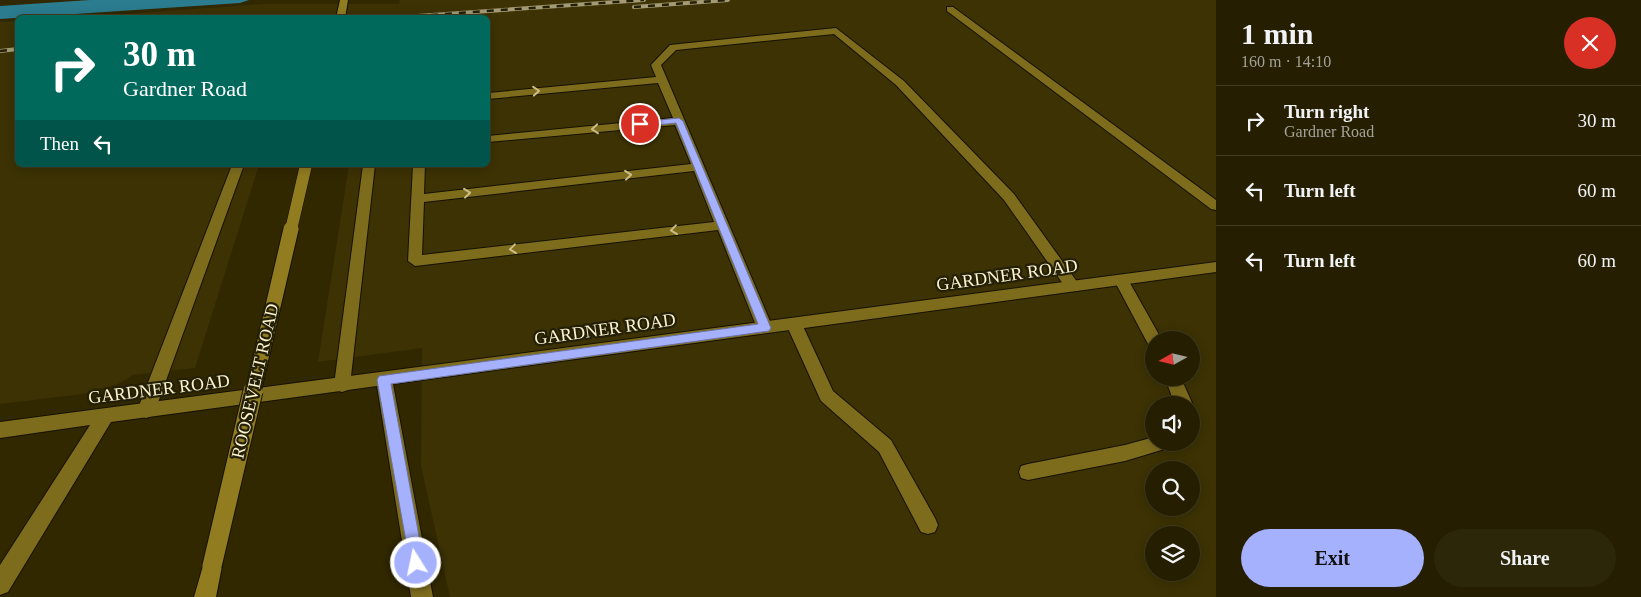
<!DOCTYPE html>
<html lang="en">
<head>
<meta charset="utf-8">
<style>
  :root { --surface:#251e00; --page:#2d270a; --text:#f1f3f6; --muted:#a3a299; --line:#423c22; --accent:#a5b1fc }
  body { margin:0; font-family:Georgia,serif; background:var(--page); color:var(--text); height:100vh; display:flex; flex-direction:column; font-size:19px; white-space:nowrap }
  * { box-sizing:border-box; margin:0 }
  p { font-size:16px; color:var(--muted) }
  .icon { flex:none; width:28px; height:28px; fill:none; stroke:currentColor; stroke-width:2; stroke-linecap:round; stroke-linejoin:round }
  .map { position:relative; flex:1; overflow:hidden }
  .side { display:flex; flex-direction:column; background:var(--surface); width:425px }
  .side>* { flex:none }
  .banner { position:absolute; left:15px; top:15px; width:475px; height:152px; border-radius:8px; box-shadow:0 2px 12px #0003,0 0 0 1px var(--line); background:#00695c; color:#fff; overflow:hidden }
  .needle { width:32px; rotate:262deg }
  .fabs { position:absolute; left:1145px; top:331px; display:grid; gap:10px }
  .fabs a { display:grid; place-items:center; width:55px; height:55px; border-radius:50%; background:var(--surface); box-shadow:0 2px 12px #0003,0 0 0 1px var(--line); font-size:25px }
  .pin { position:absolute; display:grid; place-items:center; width:42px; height:42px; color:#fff; margin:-21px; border:2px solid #fff; border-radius:50%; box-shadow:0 1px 5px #0007 }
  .me { position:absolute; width:55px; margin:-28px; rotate:350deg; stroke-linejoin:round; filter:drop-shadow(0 0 4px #0008) }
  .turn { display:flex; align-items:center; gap:18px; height:105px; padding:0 25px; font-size:22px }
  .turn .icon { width:65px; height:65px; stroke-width:2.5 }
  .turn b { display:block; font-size:35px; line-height:42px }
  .then { display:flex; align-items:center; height:48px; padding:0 25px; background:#0003; gap:10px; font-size:19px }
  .round { display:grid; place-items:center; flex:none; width:52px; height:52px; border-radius:26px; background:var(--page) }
  .headline { display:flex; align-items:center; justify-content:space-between; height:85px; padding:0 25px }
  h1 { font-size:30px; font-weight:700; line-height:38px }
  .button { display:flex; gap:10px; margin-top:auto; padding:10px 25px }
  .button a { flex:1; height:58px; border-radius:30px; background:var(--accent); color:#111; font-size:20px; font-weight:700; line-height:58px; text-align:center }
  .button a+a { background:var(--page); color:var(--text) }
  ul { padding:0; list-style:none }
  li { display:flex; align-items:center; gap:15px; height:70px; padding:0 25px; border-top:1px solid var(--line) }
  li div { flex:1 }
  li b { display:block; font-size:19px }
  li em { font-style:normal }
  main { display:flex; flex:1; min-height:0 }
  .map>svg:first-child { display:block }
  .built { fill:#3c3204; fill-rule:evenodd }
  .water { fill:#2b7c8f }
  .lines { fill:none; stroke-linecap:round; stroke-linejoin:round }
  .lane-casing { stroke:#161100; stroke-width:2 }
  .street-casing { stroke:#161100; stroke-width:2 }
  .secondary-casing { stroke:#161100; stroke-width:2 }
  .lane { fill:#7e6c1d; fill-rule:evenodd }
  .street { fill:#7e6c1d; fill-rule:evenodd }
  .secondary { fill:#917c20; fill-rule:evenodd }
  .rail-casing { stroke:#a49b75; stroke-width:4 }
  .rail { stroke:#241f07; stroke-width:2.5; stroke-dasharray:7; stroke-linecap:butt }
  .secondary-bridge-far2-casing { stroke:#161100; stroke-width:13; stroke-linecap:butt }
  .secondary-bridge-far1-casing { stroke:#161100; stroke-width:17; stroke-linecap:butt }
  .secondary-bridge-casing { stroke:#161100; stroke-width:21; stroke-linecap:butt }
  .secondary-bridge-far2 { stroke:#917c20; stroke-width:12 }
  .secondary-bridge-far1 { stroke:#917c20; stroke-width:15 }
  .secondary-bridge { stroke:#917c20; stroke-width:19 }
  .oneway { stroke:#cabd87 }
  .route { fill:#a5b1fc; stroke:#6b73a4 }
  .labels { text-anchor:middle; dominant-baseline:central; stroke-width:4.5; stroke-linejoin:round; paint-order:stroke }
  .street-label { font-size:18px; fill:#fcf3ce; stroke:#241f07 }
</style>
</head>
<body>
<main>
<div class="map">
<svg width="1216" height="597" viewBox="0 0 1216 597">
  <rect width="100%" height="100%" fill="#312800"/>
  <g class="built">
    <path d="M 400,0 L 1216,0 L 1216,597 L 450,597 L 421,466 L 422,348 L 318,362 L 349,165 L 488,165 L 488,18 L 69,18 L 264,4 L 399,4 ZM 1154,340 L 1191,340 L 1191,378 L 1154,378 ZM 1154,405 L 1191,405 L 1191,442 L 1154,442 ZM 1154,470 L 1191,470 L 1191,508 L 1154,508 ZM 1154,535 L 1191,535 L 1191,572 L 1154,572 Z"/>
    <path d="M 17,21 L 18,165 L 259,165 L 195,368 L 133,375 L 118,384 L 83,394 L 0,404 L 0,22 Z"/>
  </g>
  <path class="water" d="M 90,0 L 249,0 L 240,3 L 0,19 L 0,6 Z"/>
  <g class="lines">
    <g class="lane-casing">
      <g id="lane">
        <path d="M 947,7 L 953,7 L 1216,200 L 1216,210 L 1211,209 L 947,11 Z"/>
        <path d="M 836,28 L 904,81 L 1014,194 L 1078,283 L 1080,287 L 1078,291 L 1068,291 L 1004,200 L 896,85 L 834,34 L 676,50 L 661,65 L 773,328 L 771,332 L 759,332 L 757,328 L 718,230 L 415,266 L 408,261 L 413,165 L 425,165 L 424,194 L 691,164 L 675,125 L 488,142 L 488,136 L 673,118 L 658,83 L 488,99 L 488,93 L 656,77 L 651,65 L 670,45 ZM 694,171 L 714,222 L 422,255 L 424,202 Z"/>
        <path d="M 232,165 L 244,165 L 155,411 L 152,416 L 146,418 L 140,416 L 137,411 Z"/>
        <path d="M 363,165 L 375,165 L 350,385 L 348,390 L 342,392 L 336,390 L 334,385 Z"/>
        <path d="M 1121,275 L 1126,276 L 1162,340 L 1154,340 L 1154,346 L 1148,344 L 1114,280 Z"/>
        <path d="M 794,318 L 800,320 L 802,324 L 833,391 L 891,440 L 935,518 L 938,525 L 935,532 L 928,534 L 921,532 L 879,452 L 821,401 L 786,324 L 788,320 Z"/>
        <path d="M 1165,378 L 1181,378 L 1193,405 L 1191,408 L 1191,405 L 1175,405 Z"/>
        <path d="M 1154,437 L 1154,442 L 1171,442 L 1168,448 L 1125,461 L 1028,480 L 1021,478 L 1019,472 L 1021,466 L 1028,464 L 1125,445 Z"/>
      </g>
    </g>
    <g class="street-casing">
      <path id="street" d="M 1216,262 L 1216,272 L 393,384 L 433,597 L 411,597 L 377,386 L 111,422 L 8,592 L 0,595 L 0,565 L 90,425 L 0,438 L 0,422 Z"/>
    </g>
    <g class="secondary-casing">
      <g id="secondary">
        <path d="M 340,0 L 348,0 L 345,18 L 336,18 Z"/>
        <path d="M 212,556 L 219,559 L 222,566 L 216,597 L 194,597 L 205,559 Z"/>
      </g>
    </g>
    <use href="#lane" class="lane"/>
    <use href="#street" class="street"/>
    <use href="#secondary" class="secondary"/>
    <g class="rail-casing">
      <g id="rail">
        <path d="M 634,7 L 728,0"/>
        <path d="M 389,18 L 644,0"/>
        <path d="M 0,51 L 18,49"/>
      </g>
    </g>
    <use href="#rail" class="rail"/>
    <g class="secondary-bridge-far2-casing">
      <path id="secondary-bridge-far2" d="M 291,230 L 306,165"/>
    </g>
    <g class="secondary-bridge-far1-casing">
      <path id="secondary-bridge-far1" d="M 253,392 L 291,229"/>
    </g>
    <g class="secondary-bridge-casing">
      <path id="secondary-bridge" d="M 212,566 L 253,391"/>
    </g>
    <use href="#secondary-bridge-far2" class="secondary-bridge-far2"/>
    <use href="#secondary-bridge-far1" class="secondary-bridge-far1"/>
    <use href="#secondary-bridge" class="secondary-bridge"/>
  </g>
  <defs><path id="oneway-chevron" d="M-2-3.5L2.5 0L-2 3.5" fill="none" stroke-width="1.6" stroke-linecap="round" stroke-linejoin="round" transform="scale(1.25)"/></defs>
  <g class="oneway">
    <use href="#oneway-chevron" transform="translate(536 91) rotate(-5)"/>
    <use href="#oneway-chevron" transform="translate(595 129) rotate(175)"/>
    <use href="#oneway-chevron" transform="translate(628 175) rotate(-6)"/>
    <use href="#oneway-chevron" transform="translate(467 193) rotate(-6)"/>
    <use href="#oneway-chevron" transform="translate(674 230) rotate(173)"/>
    <use href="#oneway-chevron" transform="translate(513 249) rotate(173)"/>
  </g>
  <path class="route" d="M 679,118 L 683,121 L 771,328 L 769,331 L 391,384 L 424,563 L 422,569 L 416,571 L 411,569 L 377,380 L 379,376 L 758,324 L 676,123 L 640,127 L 636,124 L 640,122 Z"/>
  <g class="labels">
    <g class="street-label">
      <text transform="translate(1007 275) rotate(-8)">GARDNER ROAD</text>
      <text transform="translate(605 329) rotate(-8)">GARDNER ROAD</text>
      <text transform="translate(255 381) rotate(-77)">ROOSEVELT ROAD</text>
      <text transform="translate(159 389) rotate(-7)">GARDNER ROAD</text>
    </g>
  </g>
</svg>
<div class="fabs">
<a><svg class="needle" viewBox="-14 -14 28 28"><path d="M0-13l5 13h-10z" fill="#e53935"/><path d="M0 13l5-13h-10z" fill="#a3a299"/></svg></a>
<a><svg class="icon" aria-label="sound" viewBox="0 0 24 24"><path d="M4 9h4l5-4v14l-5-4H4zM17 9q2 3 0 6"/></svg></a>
<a><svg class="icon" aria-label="search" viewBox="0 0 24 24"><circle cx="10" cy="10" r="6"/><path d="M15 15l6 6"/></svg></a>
<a><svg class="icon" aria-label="layers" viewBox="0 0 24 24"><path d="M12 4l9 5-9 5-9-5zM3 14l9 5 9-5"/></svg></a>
</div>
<div class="pin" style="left:640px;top:124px;background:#d93025"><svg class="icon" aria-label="arrive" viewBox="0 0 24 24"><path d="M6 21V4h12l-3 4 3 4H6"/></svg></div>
<svg class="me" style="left:416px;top:563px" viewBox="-20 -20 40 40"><circle r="17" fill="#a5b1fc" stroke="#fff" stroke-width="3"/><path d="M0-11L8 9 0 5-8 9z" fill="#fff"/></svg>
<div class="banner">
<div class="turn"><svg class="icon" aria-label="right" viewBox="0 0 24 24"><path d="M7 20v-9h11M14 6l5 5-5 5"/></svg><div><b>30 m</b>Gardner Road</div></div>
<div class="then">Then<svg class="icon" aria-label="left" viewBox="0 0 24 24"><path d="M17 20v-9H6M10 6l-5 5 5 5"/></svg></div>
</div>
</div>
<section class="side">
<div class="headline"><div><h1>1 min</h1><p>160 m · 14:10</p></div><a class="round" style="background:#d93025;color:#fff"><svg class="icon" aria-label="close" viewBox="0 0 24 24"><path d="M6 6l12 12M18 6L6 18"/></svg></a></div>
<ul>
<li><svg class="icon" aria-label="right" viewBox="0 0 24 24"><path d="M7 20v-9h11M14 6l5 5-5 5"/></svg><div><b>Turn right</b><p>Gardner Road</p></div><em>30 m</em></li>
<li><svg class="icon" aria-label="left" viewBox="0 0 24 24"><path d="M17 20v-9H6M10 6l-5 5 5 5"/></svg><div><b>Turn left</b></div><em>60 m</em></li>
<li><svg class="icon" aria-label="left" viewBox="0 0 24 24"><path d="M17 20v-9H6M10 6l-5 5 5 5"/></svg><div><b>Turn left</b></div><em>60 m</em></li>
</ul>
<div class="button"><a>Exit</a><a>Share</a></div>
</section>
</main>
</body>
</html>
